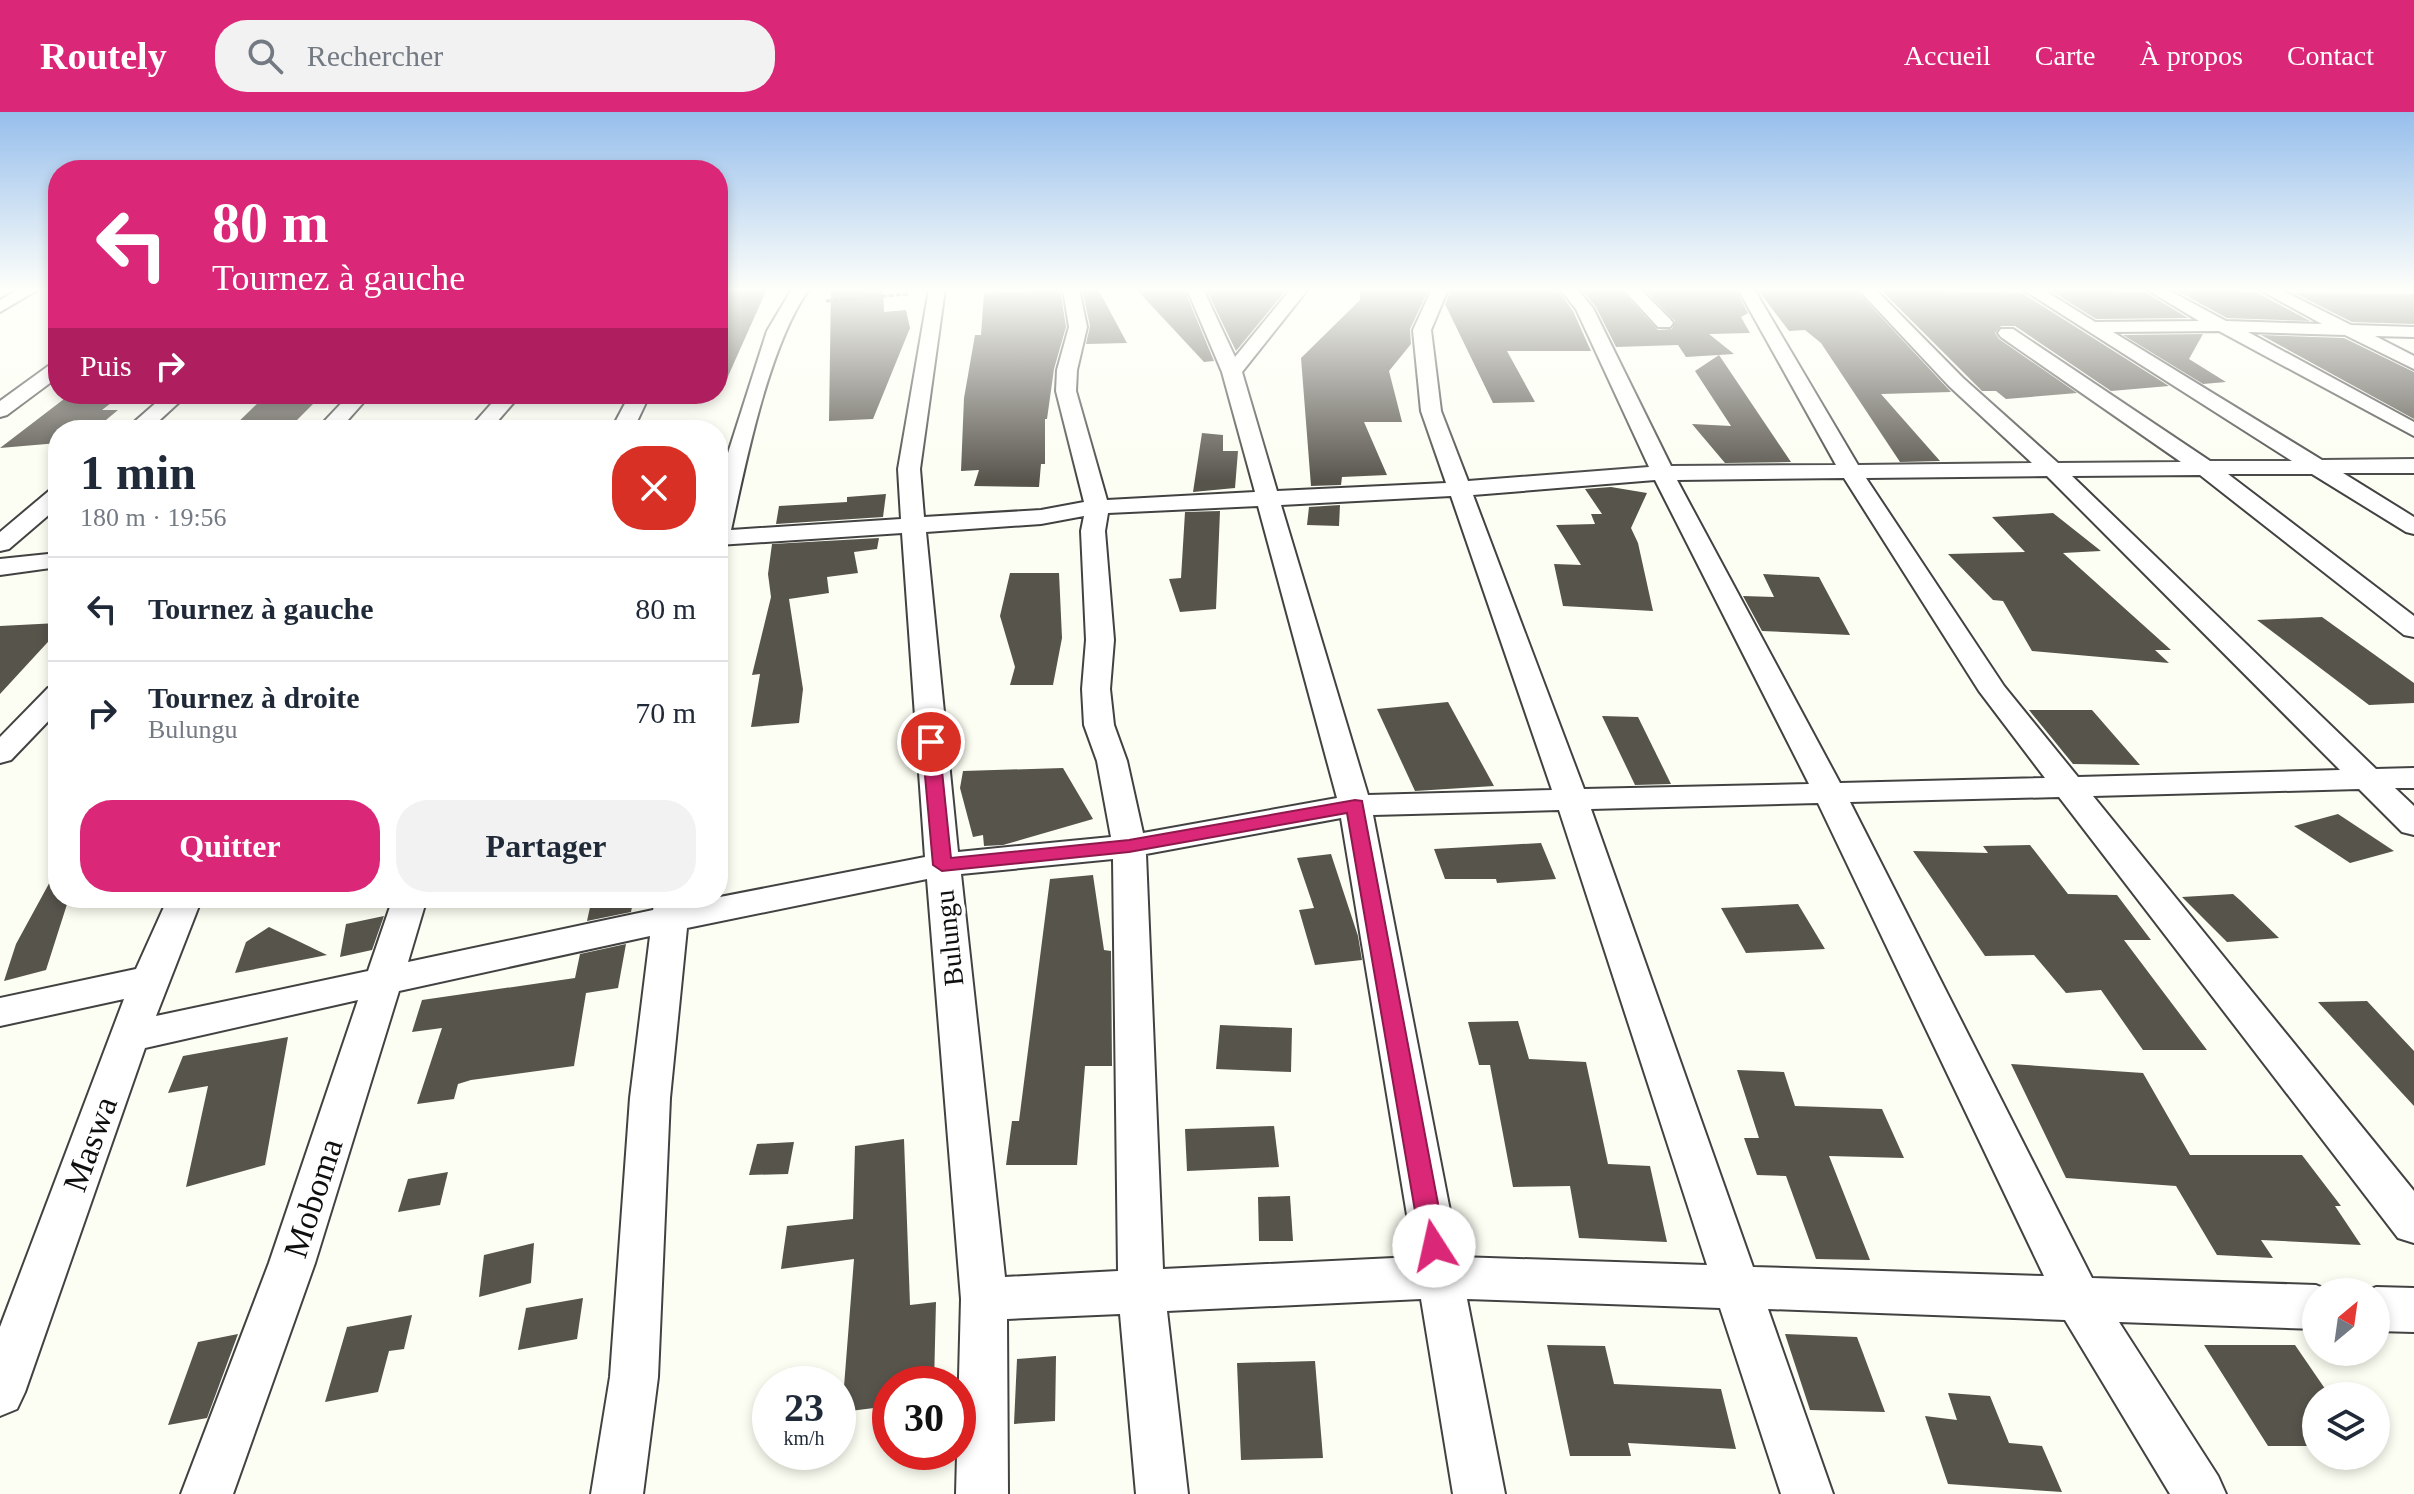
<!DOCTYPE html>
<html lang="fr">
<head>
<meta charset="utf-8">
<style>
  :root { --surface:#fff; --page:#f2f2f3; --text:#1f2937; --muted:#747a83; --line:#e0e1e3; --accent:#db2777 }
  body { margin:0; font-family:"Times New Roman",serif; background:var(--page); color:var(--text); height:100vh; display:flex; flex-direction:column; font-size:30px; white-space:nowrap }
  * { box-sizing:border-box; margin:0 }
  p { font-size:26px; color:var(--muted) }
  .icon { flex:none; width:44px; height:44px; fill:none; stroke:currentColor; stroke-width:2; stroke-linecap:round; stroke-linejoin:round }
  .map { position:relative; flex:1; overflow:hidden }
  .panel { position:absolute; left:48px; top:308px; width:680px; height:488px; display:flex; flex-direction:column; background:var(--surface); border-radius:32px; box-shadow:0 4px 12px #0003 }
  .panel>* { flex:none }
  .banner { position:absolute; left:48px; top:48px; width:680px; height:244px; border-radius:32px; box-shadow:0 4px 12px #0003; background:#db2777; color:#fff; overflow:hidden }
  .needle { width:52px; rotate:29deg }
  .buttons { position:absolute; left:2302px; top:1166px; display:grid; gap:16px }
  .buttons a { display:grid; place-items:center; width:88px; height:88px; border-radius:50%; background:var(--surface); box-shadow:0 4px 12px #0003; font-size:40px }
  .speed { position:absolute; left:752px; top:1254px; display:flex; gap:16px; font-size:40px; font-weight:700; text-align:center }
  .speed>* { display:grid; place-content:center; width:104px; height:104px; border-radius:50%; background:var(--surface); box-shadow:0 4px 12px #0003; line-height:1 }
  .speed small { font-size:20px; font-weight:400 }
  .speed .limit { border:12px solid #d22; background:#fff; color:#111 }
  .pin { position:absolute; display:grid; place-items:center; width:68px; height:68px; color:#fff; margin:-34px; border:4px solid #fff; border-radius:50%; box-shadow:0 2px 8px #0007 }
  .me { position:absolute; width:88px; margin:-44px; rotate:350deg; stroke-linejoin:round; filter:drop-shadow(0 0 6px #0008) }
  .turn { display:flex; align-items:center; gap:28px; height:168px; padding:0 32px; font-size:36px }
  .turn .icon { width:104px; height:104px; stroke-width:2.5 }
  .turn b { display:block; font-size:56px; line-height:68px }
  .then { display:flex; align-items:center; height:76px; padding:0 32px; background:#0003; gap:16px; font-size:30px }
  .round { display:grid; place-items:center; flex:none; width:84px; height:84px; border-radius:32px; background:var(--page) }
  .headline { display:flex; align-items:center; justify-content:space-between; height:136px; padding:0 32px }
  h1 { font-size:48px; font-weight:600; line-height:60px }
  .action { display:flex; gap:16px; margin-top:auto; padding:16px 32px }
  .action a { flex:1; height:92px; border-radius:32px; background:var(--accent); color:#fff; font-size:32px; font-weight:600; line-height:92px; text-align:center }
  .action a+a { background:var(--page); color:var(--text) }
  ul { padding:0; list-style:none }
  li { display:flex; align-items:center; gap:24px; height:104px; padding:0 32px; border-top:2px solid var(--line) }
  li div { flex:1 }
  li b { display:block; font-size:30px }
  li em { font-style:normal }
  header { display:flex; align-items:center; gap:48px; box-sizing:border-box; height:112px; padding:0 40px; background:var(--accent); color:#fff }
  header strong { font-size:38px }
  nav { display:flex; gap:44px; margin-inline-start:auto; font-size:28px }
  .search { width:560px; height:72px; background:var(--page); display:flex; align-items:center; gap:20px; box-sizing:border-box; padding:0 28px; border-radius:32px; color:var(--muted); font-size:30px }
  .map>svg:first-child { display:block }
  .building { fill:#57544c }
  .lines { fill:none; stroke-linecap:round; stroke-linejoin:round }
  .street-casing { stroke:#424242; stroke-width:4 }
  .path { stroke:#313131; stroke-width:3; stroke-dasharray:5 2; stroke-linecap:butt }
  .street { fill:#fff; fill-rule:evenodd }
  .route { fill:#db2777; stroke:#8e194d; stroke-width:2 }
  .labels { text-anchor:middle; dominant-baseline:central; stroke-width:8; stroke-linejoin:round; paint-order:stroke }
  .street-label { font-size:28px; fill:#0f0f0f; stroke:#fff }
  .near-street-label { font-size:34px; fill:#0f0f0f; stroke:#fff }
</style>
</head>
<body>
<header>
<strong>Routely</strong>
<div class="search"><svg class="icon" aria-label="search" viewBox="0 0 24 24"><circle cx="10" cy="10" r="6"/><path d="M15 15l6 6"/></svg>Rechercher</div>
<nav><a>Accueil</a><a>Carte</a><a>À propos</a><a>Contact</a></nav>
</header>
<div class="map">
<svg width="2414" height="1382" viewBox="0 0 2414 1382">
  <rect width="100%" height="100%" fill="#fcfef3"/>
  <g class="building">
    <path d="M 726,177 L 767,177 L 725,271 Z"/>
    <path d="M 831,177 L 883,177 L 884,200 L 906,198 L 910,216 L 873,307 L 829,309 Z"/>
    <path d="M 1031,177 L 1060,177 L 1066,215 L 1054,257 L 1047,307 L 1045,307 L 1045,352 L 1041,352 L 1039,375 L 974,374 L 979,358 L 961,359 L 964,286 L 975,223 L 981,223 L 984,181 L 1030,179 Z"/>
    <path d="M 1082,177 L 1098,177 L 1127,231 L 1086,232 L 1090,214 Z"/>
    <path d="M 1136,177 L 1184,177 L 1214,249 L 1204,250 Z"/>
    <path d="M 1206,177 L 1287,177 L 1236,239 Z"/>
    <path d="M 1360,177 L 1429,177 L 1410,217 L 1411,232 L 1389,259 L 1402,310 L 1364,310 L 1387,363 L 1342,365 L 1341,373 L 1311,374 L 1301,246 L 1360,188 Z"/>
    <path d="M 1451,177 L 1557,177 L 1573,199 L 1591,239 L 1507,239 L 1535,290 L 1493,291 L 1445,192 Z"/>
    <path d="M 1581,177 L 1620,177 L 1658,218 L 1672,217 L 1675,209 L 1644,177 L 1735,177 L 1748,201 L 1741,205 L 1750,221 L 1709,222 L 1734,242 L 1686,245 L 1678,233 L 1616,235 L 1596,195 Z"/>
    <path d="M 1757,177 L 1855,177 L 1951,280 L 1881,282 L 1940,349 L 1900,350 L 1821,231 L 1805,218 L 1789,219 Z"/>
    <path d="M 1880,177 L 2022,181 L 2169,274 L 2111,279 L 2015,214 L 2001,214 L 1995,221 L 1999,227 L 2077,281 L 2006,287 L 1996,279 L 1982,279 Z"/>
    <path d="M 2048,177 L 2145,180 L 2188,206 L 2096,207 Z"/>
    <path d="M 2229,178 L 2258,181 L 2310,209 L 2227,206 L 2177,179 Z"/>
    <path d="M 2294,181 L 2414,182 L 2414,212 L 2352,210 Z"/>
    <path d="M 2203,222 L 2189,247 L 2226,270 L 2203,272 L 2123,223 Z"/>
    <path d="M 2261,223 L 2344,226 L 2414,260 L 2414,307 Z"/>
    <path d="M 1719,243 L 1791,350 L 1725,351 L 1692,312 L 1731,314 L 1695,259 Z"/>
    <path d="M 120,284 L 102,298 L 118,298 L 94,318 L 58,318 L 58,331 L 0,336 L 64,287 Z"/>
    <path d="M 265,284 L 320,285 L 287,318 L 230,318 Z"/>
    <path d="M 1202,321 L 1223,323 L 1223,339 L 1238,339 L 1235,376 L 1193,380 Z"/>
    <path d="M 1611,375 L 1647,381 L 1631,416 L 1638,431 L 1653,499 L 1563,494 L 1554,452 L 1581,453 L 1556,413 L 1595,412 L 1591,402 L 1602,402 L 1585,377 Z"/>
    <path d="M 886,382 L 883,405 L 776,412 L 779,394 L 847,390 L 847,385 Z"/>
    <path d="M 1340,393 L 1339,414 L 1307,413 L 1309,395 Z"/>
    <path d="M 1220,399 L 1216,497 L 1180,500 L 1169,467 L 1181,466 L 1185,400 Z"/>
    <path d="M 2053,401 L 2101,439 L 2063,441 L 2171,538 L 2155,538 L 2169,551 L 2032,539 L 2003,489 L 1993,488 L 1948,442 L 2025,440 L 1992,405 Z"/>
    <path d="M 879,426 L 877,437 L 854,440 L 858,461 L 827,465 L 829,481 L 789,487 L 803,577 L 799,611 L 751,615 L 760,562 L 752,563 L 771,485 L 768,462 L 772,432 Z"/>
    <path d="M 1010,461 L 1059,461 L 1062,526 L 1053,573 L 1010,573 L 1015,555 L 1000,504 Z"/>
    <path d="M 1763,462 L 1819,465 L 1850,523 L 1762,519 L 1743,484 L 1774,485 Z"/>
    <path d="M 2322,505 L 2414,571 L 2414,591 L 2369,593 L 2257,508 Z"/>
    <path d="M 58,511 L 58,519 L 0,582 L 0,514 Z"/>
    <path d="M 1448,590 L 1494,674 L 1415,679 L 1377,597 Z"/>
    <path d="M 2029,598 L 2092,598 L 2140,653 L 2073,652 Z"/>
    <path d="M 1602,604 L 1638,605 L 1671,672 L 1635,673 Z"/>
    <path d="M 1063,656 L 1093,707 L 1003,733 L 984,734 L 983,723 L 973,725 L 960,676 L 963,659 Z"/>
    <path d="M 2338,702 L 2394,739 L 2350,751 L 2294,714 Z"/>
    <path d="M 1541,731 L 1556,767 L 1497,771 L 1496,767 L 1445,767 L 1434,737 Z"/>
    <path d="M 2030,733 L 2068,782 L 2117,783 L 2151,828 L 2124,828 L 2207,938 L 2143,938 L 2101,878 L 2066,881 L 2034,843 L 1985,844 L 1913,739 L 1988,741 L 1983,734 Z"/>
    <path d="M 1331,742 L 1358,824 L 1362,848 L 1315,853 L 1299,798 L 1314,796 L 1297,746 Z"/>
    <path d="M 58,755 L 58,786 L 69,786 L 46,858 L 4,869 L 16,832 Z"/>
    <path d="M 1093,763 L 1104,838 L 1111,839 L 1112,954 L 1085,954 L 1077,1053 L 1006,1053 L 1012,1009 L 1019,1009 L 1050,767 Z"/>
    <path d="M 2233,782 L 2241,789 L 2279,826 L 2227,830 L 2182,785 Z"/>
    <path d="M 592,786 L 634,786 L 631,800 L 587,809 Z"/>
    <path d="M 1798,792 L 1825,837 L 1746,841 L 1721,796 Z"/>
    <path d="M 384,804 L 372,838 L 340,845 L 346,812 Z"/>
    <path d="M 269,815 L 327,843 L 235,861 L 246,830 Z"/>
    <path d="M 626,832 L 618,876 L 586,881 L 574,954 L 471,968 L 458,972 L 454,987 L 417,992 L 442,916 L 412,920 L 422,888 L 575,866 L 580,842 Z"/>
    <path d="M 2367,889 L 2414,939 L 2414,994 L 2318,890 Z"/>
    <path d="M 1518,909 L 1529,947 L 1586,950 L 1608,1052 L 1650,1054 L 1667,1130 L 1579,1126 L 1570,1074 L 1513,1075 L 1490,953 L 1479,953 L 1468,910 Z"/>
    <path d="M 1220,913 L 1292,916 L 1291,960 L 1216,957 Z"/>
    <path d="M 288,925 L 265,1053 L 186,1075 L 208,974 L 168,981 L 183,944 Z"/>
    <path d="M 2011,952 L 2143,961 L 2190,1043 L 2302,1043 L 2341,1094 L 2335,1094 L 2361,1133 L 2261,1128 L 2273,1146 L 2217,1143 L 2176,1074 L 2066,1066 Z"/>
    <path d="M 1737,958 L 1784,960 L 1795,994 L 1882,997 L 1904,1046 L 1829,1044 L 1870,1148 L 1816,1147 L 1786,1064 L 1757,1063 L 1744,1026 L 1759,1026 Z"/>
    <path d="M 1274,1014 L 1279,1055 L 1187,1059 L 1185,1017 Z"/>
    <path d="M 904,1027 L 910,1193 L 936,1190 L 934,1272 L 890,1272 L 890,1294 L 842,1300 L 854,1147 L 781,1157 L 787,1114 L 853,1107 L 855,1034 Z"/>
    <path d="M 794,1030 L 788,1062 L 749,1063 L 757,1032 Z"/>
    <path d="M 448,1060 L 440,1093 L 398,1100 L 408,1067 Z"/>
    <path d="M 1290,1084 L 1293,1129 L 1259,1129 L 1258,1085 Z"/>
    <path d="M 534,1131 L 531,1171 L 479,1185 L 484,1143 Z"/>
    <path d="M 583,1186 L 577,1227 L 518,1238 L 526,1196 Z"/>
    <path d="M 412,1203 L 404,1237 L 389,1239 L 378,1280 L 325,1290 L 347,1215 Z"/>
    <path d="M 238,1222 L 207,1306 L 168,1313 L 198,1230 Z"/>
    <path d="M 1785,1222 L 1857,1225 L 1885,1300 L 1810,1298 Z"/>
    <path d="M 1547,1233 L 1605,1234 L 1614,1272 L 1721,1277 L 1736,1337 L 1628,1331 L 1631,1344 L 1570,1344 Z"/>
    <path d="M 2204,1233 L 2295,1233 L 2330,1284 L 2316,1284 L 2316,1334 L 2268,1334 Z"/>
    <path d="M 1056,1244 L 1055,1309 L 1014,1312 L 1017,1247 Z"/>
    <path d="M 1315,1249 L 1323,1346 L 1241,1348 L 1237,1251 Z"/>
    <path d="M 1948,1281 L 1990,1284 L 2009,1331 L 2042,1334 L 2062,1380 L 1948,1372 L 1925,1304 L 1957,1308 Z"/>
  </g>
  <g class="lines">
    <g class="street-casing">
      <g id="street">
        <path d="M 19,177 L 39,177 L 0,200 L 0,188 Z"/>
        <path d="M 792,177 L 809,177 C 769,233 746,349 731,418 L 901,407 L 898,357 L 929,177 L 945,177 L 920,357 L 924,405 L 1041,398 L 1084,390 L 1056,279 L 1057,258 L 1069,215 L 1063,177 L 1079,177 L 1087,215 L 1077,258 L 1076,279 L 1107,388 L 1255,380 L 1222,260 L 1187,177 L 1203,177 L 1235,245 L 1291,177 L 1308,177 L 1242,260 L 1277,379 L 1446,371 L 1421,299 L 1413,218 L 1432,177 L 1448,177 L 1431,218 L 1441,299 L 1468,369 L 1649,355 L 1576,197 L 1560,177 L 1577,177 L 1593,196 L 1671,354 L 1836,353 L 1738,177 L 1754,177 L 1858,353 L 2032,351 L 1949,274 L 1858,177 L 1875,177 L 1963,266 L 2058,351 L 2181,350 L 2001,225 L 1998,221 L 2001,217 L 2013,217 L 2210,349 L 2292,349 L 2022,177 L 2042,177 L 2095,210 L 2199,209 L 2146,177 L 2166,177 L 2226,209 L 2322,212 L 2258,177 L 2279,177 L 2351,213 L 2414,215 L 2414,225 L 2375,224 L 2414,244 L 2414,257 L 2345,223 L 2248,220 L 2414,310 L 2414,324 L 2219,219 L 2113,220 L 2322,348 L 2414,347 L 2414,361 L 2343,361 L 2414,405 L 2414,422 L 2406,420 L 2312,362 L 2228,362 L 2414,504 L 2414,525 L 2404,523 L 2200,363 L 2072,364 L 2376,657 L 2414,656 L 2414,676 L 2395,676 L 2414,694 L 2414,723 L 2402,720 L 2359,677 L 2093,684 L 2414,1079 L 2414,1131 L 2398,1126 L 2059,685 L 1850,690 L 2092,1166 L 2316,1173 L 2333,1180 L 2316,1180 L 2316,1217 L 2119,1210 L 2218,1364 L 2226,1382 L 2170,1382 L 2065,1208 L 1768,1197 L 1833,1382 L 1781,1382 L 1720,1196 L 1467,1187 L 1505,1382 L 1453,1382 L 1421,1187 L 1167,1199 L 1188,1382 L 1136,1382 L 1120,1202 L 1007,1207 L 1008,1382 L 956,1382 L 961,1187 L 927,767 L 687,816 L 670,986 L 658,1265 L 643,1382 L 591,1382 L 610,1265 L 630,986 L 650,824 L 399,879 L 315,1151 L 233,1382 L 181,1382 L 269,1151 L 358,888 L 145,936 L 25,1280 L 17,1297 L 0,1304 L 0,1215 L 124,887 L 0,914 L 0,886 L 136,857 L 168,786 L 202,786 L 156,904 L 368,859 L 393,786 L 427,786 L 408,850 L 653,798 L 656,786 L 688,786 L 689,791 L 925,745 L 902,421 L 718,433 L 718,376 L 721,363 L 767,219 ZM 2047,364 L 2340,658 L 2078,665 L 2004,574 L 1866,366 ZM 1844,366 L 1979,579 L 2045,666 L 1840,671 L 1677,368 ZM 1655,368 L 1809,672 L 1584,677 L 1473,383 ZM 1451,384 L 1552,678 L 1368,683 L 1281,393 ZM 1258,394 L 1337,686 L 1143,721 L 1127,649 L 1114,613 L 1110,577 L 1114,528 L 1105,419 L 1108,401 ZM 1084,404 L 1081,419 L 1086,528 L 1082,577 L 1084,613 L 1097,649 L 1111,725 L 958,740 L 926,420 L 1041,412 ZM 1818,691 L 2044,1164 L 1753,1155 L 1591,697 ZM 1559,698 L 1707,1153 L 1459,1145 L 1373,703 ZM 1341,706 L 1414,1145 L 1163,1157 L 1146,742 ZM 1113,747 L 1118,1159 L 1005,1165 L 961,762 Z"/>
        <path d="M 1623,177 L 1640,177 L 1670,207 L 1673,211 L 1670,215 L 1658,215 Z"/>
        <path d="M 58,250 L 58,265 L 7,303 L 0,305 L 0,289 L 51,252 Z"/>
        <path d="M 166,282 L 188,282 L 149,318 L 125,318 Z"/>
        <path d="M 350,282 L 371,282 L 339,318 L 316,318 Z"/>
        <path d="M 500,282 L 521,282 L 490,318 L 468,318 Z"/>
        <path d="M 630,282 L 650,282 L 633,318 L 611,318 Z"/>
        <path d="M 58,376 L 58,395 L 9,437 L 0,439 L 0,420 L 50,378 Z"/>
        <path d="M 58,441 L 58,455 L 0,463 L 0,447 Z"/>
        <path d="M 58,573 L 58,599 L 11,648 L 0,651 L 0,625 L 48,576 Z"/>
        <path d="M 2376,1175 L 2414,1176 L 2414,1220 L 2376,1219 L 2376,1180 L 2364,1180 Z"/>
      </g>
    </g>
    <path class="path" d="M 826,189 L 908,182"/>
    <use href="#street" class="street"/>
  </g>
  <linearGradient id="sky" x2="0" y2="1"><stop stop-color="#96beec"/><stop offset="0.48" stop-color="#fefffa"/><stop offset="1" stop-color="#fefffa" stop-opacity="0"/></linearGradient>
  <rect width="2414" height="370" fill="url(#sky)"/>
  <path class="route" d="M 931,625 L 939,630 L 951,746 L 1129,728 L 1355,688 L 1362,689 L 1446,1134 L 1443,1142 L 1434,1145 L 1425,1142 L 1421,1134 L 1347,701 L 1129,740 L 942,759 L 933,753 L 922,630 Z"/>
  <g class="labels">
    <g class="street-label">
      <text transform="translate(949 826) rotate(-96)">Bulungu</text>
    </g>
    <g class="near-street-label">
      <text transform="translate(90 1032) rotate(-70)">Maswa</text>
      <text transform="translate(313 1086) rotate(-72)">Moboma</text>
    </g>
  </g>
</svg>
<div class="buttons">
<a><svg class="needle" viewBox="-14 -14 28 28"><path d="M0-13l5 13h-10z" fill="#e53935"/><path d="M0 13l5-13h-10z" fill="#747a83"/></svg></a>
<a><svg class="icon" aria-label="layers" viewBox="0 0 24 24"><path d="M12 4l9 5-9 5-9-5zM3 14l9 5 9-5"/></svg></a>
</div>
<div class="speed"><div>23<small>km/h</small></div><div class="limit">30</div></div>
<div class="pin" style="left:931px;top:630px;background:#d93025"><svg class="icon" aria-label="arrive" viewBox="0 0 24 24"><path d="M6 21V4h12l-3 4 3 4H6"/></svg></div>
<svg class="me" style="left:1434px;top:1134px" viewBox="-20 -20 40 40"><circle r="19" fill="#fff"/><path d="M0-13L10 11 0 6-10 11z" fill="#db2777"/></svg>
<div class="banner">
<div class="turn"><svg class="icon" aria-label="left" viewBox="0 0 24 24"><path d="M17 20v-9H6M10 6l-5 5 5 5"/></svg><div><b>80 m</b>Tournez à gauche</div></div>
<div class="then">Puis<svg class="icon" aria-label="right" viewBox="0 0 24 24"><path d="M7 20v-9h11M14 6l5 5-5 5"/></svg></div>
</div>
<section class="panel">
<div class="headline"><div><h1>1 min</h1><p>180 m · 19:56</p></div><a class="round" style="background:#d93025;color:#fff"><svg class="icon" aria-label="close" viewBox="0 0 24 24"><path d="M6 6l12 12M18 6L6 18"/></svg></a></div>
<ul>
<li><svg class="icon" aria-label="left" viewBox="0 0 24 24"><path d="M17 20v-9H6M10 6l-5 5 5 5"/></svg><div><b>Tournez à gauche</b></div><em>80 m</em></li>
<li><svg class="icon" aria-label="right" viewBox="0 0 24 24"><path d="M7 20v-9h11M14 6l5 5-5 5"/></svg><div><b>Tournez à droite</b><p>Bulungu</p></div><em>70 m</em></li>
</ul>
<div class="action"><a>Quitter</a><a>Partager</a></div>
</section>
</div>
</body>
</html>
